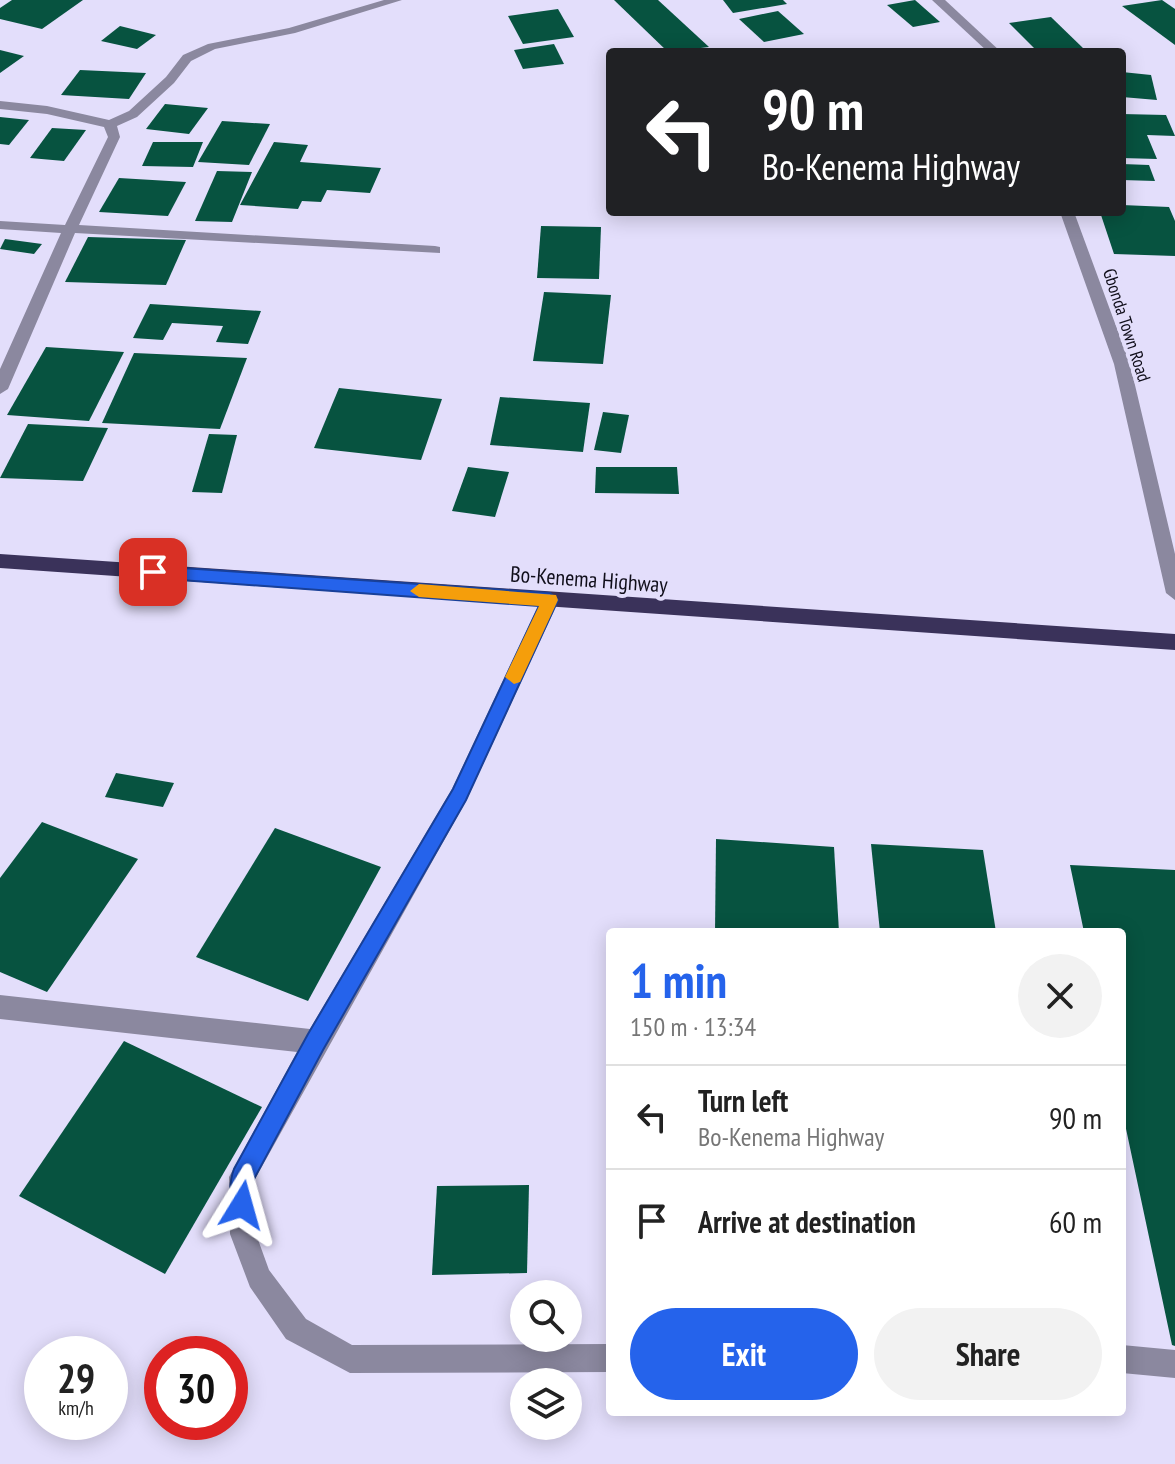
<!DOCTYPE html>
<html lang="en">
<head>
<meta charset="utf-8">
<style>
  :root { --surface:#fff; --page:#f2f2f2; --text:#222; --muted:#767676; --line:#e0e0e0; --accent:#2563eb }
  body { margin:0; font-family:"PT Sans Narrow",sans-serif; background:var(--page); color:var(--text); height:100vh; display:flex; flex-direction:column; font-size:30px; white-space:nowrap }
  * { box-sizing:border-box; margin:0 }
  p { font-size:26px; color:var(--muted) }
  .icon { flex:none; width:44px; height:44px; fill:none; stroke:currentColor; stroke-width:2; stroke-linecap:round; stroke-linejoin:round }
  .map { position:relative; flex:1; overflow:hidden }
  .panel { position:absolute; left:606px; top:928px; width:520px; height:488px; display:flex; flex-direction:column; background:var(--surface); border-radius:8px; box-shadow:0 4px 20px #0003 }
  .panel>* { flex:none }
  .hud { position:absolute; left:606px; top:48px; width:520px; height:168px; border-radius:8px; box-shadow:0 4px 20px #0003; background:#202124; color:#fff; overflow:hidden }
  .tools { position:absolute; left:510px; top:1280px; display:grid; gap:16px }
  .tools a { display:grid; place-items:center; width:72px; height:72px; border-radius:50%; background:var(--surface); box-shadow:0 4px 20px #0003; font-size:40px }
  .speed { position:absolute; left:24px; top:1336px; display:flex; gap:16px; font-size:40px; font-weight:700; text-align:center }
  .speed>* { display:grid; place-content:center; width:104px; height:104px; border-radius:50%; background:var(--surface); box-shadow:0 4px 20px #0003; line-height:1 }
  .speed small { font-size:20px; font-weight:400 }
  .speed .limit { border:12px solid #d22; background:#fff; color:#111 }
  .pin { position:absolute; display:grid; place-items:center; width:68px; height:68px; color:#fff; margin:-34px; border-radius:16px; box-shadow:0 4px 12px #0006 }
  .me { position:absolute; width:88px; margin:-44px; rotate:8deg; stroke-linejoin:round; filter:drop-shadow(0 0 6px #0008) }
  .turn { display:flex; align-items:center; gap:28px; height:168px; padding:0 24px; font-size:36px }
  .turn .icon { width:104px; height:104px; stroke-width:2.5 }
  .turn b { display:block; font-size:56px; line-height:68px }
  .round { display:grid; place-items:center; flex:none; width:84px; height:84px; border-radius:42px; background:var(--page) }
  .overview { display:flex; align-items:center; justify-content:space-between; height:136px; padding:0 24px }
  h1 { font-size:48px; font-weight:800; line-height:60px; color:var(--accent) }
  .primary-button { display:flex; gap:16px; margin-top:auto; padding:16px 24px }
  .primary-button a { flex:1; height:92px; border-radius:48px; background:var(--accent); color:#fff; font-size:32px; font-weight:800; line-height:92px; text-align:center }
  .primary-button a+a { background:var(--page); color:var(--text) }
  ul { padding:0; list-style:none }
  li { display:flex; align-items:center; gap:24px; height:104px; padding:0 24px; border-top:2px solid var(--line) }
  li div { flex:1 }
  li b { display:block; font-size:30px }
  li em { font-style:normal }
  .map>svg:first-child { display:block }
  .building { fill:#075340 }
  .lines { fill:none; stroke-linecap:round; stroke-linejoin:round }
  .minor { fill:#8b889f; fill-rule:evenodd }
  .trunk { fill:#3a325a; fill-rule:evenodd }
  .route { fill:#2563eb; stroke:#184099; stroke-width:2 }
  .slow { fill:#f59e0b }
  .labels { text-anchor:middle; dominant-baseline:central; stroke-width:8; stroke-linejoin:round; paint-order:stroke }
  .far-street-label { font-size:18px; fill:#100e1a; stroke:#e3defb }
  .street-label { font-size:22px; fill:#100e1a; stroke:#e3defb }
</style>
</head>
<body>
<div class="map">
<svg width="1175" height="1464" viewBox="0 0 1175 1464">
  <rect width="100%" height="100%" fill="#e3defb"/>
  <g class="building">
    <path d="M 12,0 L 83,0 L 42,29 L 0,19 L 0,8 Z"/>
    <path d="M 614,0 L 658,0 L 709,47 L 668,52 Z"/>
    <path d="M 723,0 L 783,0 L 787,4 L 733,13 Z"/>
    <path d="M 915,0 L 940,22 L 913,27 L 887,5 Z"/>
    <path d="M 1162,0 L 1175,9 L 1175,45 L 1122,6 Z"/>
    <path d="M 558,9 L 574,37 L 523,44 L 508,16 Z"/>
    <path d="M 778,11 L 804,34 L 764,42 L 739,19 Z"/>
    <path d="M 1051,17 L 1085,50 L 1038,52 L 1009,23 Z"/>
    <path d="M 120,26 L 156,35 L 137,49 L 101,41 Z"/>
    <path d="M 554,44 L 564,64 L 523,69 L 514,50 Z"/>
    <path d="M 0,50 L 24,56 L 0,73 Z"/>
    <path d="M 80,70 L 146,73 L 129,99 L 61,95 Z"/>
    <path d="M 1122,72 L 1151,75 L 1157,100 L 1122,97 Z"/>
    <path d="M 165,104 L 208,108 L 189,134 L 146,129 Z"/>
    <path d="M 1122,114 L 1166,115 L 1175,136 L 1147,135 L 1157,159 L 1122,158 Z"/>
    <path d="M 0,117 L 29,120 L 9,145 L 0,144 Z"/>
    <path d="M 222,121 L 270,124 L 249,165 L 198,162 Z"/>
    <path d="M 52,128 L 86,130 L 64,161 L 30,158 Z"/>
    <path d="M 153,142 L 203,142 L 193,167 L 142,166 Z"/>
    <path d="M 274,142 L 308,145 L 300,162 L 381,168 L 370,193 L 327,190 L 321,202 L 302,201 L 298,209 L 240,205 Z"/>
    <path d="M 1122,164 L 1149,165 L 1155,181 L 1122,180 Z"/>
    <path d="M 217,171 L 252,172 L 232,222 L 195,221 Z"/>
    <path d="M 119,178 L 186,182 L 168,216 L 99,212 Z"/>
    <path d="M 1122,205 L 1169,207 L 1175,221 L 1175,256 L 1114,254 L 1100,212 L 1122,212 Z"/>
    <path d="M 541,226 L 601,227 L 599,279 L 537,278 Z"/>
    <path d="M 88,237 L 186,240 L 166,285 L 65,282 Z"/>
    <path d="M 5,239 L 42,244 L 34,254 L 0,249 Z"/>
    <path d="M 544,292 L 611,295 L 603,364 L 533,361 Z"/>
    <path d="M 150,304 L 261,311 L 248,344 L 216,342 L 223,326 L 172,323 L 163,340 L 133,338 Z"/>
    <path d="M 46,347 L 124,352 L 89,421 L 7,415 Z"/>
    <path d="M 134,353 L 247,358 L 220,429 L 102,423 Z"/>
    <path d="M 339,388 L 442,399 L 421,460 L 314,448 Z"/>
    <path d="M 500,397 L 590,403 L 583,452 L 490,445 Z"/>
    <path d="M 603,412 L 629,415 L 621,453 L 594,450 Z"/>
    <path d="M 28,424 L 108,428 L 83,481 L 0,478 Z"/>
    <path d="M 209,434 L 237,435 L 222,493 L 192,492 Z"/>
    <path d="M 468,467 L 509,472 L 495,517 L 452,511 Z"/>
    <path d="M 596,467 L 677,467 L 679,494 L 595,493 Z"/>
    <path d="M 116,773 L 174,783 L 163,807 L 105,797 Z"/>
    <path d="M 42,822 L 138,859 L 47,992 L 0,972 L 0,878 Z"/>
    <path d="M 275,828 L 381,867 L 308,1001 L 196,957 Z"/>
    <path d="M 716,839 L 834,847 L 839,932 L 715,932 Z"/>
    <path d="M 871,844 L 983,850 L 996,932 L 880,932 Z"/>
    <path d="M 1070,865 L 1175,870 L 1175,1346 L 1172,1345 L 1122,1110 L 1122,932 L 1084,932 Z"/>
    <path d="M 124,1041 L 262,1107 L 165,1274 L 19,1196 Z"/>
    <path d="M 529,1185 L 527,1273 L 432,1275 L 437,1186 Z"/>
  </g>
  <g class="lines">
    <g class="minor">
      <path d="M 384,0 L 402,0 L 295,33 L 215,49 L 191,61 L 174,83 L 137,117 L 117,126 L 120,137 L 79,225 L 435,246 L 440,247 L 440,253 L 75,233 L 8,389 L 0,394 L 0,369 L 61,233 L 0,229 L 0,221 L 65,225 L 108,137 L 104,127 L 47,114 L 0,109 L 0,101 L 47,106 L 109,120 L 129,111 L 166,77 L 183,55 L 208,44 L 289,28 Z"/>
      <path d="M 932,0 L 945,0 L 1001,52 L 988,52 Z"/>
      <path d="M 1060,212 L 1074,212 L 1130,364 L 1175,554 L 1175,600 L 1166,593 L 1114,364 Z"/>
      <path d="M 550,593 L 559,600 L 466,801 L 255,1179 L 256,1234 L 269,1270 L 306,1319 L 352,1345 L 610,1344 L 610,1372 L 350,1373 L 286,1339 L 250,1287 L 230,1234 L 229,1177 L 297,1052 L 0,1019 L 0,995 L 310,1029 L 452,789 L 541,600 Z"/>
      <path d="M 1122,1345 L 1175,1350 L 1175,1378 L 1122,1373 Z"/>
    </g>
    <path class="trunk" d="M 0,554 L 1175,634 L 1175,650 L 0,568 Z"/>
  </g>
  <path class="route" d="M 153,566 L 550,593 L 558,600 L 466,800 L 323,1050 L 254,1179 L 254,1205 L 251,1214 L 242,1217 L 234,1214 C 229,1201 229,1182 234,1169 L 308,1034 L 453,789 L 539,606 L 153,578 L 144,572 Z"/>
  <path class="slow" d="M 419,584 L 556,595 L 558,600 L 520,682 L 514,684 L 505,677 L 539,606 L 419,597 L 410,591 Z"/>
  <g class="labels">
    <g class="far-street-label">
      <text transform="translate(1127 325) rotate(72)">Gbonda Town Road</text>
    </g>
    <g class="street-label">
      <text transform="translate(589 579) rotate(4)">Bo-Kenema Highway</text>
    </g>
  </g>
</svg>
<div class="tools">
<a><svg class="icon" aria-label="search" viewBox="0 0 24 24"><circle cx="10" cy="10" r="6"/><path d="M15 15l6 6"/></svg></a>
<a><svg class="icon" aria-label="layers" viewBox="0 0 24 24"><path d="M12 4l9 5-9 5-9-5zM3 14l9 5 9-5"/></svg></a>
</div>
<div class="speed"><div>29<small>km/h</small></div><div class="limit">30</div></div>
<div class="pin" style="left:153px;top:572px;background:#d93025"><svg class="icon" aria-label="arrive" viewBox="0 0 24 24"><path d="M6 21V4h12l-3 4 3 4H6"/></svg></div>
<svg class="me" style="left:242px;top:1205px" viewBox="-20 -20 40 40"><path d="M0-17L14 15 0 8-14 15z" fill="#2563eb" stroke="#fff" stroke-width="4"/></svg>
<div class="hud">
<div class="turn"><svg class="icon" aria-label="left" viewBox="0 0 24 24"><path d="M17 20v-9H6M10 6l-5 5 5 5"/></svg><div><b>90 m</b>Bo-Kenema Highway</div></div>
</div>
<section class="panel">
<div class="overview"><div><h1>1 min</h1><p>150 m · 13:34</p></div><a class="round"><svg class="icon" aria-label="close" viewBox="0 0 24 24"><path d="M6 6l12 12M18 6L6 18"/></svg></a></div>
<ul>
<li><svg class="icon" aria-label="left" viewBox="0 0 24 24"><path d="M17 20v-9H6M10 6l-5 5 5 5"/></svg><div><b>Turn left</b><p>Bo-Kenema Highway</p></div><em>90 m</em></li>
<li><svg class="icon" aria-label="arrive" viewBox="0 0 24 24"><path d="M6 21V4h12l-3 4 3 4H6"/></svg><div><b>Arrive at destination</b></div><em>60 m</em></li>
</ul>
<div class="primary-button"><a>Exit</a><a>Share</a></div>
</section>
</div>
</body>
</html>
